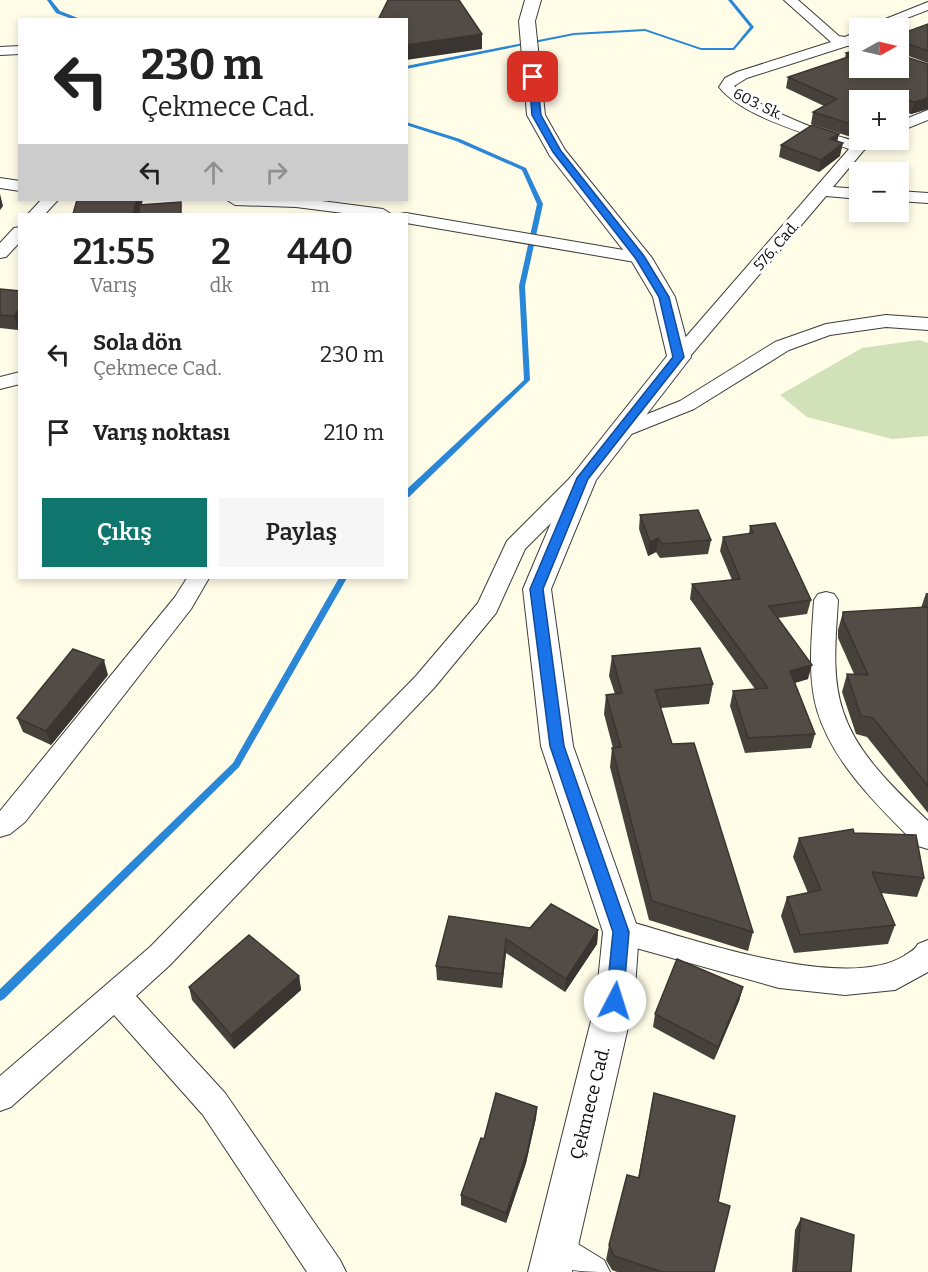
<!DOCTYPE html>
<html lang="tr">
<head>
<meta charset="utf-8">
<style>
  :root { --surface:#fff; --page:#f6f6f6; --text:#222; --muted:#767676; --accent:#0f766e }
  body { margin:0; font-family:Bitter,serif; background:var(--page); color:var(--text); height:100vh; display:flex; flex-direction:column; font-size:22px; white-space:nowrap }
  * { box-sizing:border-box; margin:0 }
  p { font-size:20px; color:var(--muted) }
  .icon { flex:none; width:33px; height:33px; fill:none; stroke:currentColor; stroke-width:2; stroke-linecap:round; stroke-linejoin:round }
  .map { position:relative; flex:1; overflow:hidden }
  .sheet { position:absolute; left:18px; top:213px; width:390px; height:366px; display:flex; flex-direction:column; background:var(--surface); border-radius:0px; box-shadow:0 3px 9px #0003 }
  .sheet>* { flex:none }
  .top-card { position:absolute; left:18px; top:18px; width:390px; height:183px; border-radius:0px; box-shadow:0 3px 9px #0003; background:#fff; color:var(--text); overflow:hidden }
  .needle { width:39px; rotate:82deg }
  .tools { position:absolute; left:849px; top:18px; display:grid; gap:12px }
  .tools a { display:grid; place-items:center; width:60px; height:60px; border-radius:0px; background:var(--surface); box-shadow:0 3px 9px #0003; font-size:30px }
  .pin { position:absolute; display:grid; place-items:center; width:51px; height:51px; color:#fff; margin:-26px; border-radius:12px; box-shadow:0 3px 9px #0006 }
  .me { position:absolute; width:66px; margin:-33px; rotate:5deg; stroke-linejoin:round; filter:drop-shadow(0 0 4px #0008) }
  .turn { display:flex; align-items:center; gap:21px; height:126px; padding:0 24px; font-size:27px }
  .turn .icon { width:78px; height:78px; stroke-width:2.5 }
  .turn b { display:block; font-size:42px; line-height:51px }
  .lanes { display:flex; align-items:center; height:57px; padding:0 24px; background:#0003; justify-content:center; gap:30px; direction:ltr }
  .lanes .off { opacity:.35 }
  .eta { display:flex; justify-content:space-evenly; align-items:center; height:102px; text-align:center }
  .eta b { font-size:36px; font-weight:600; line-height:42px }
  .cta { display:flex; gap:12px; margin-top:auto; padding:12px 24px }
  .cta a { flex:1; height:69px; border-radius:0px; background:var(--accent); color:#fff; font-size:24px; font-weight:600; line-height:69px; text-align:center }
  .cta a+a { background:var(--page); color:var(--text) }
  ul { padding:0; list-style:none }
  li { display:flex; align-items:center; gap:18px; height:78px; padding:0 24px }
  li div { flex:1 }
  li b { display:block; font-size:22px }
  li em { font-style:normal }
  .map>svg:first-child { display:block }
  .cemetery { fill:#d1e1b8 }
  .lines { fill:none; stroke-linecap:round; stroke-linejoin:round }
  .stream { fill:#2a86d6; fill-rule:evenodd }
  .minor-casing { stroke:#3d3d3d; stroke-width:2 }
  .tertiary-casing { stroke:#3d3d3d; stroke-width:2 }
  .minor { fill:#fff; fill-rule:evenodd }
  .tertiary { fill:#fff; fill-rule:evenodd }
  .wall { fill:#47413c }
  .shaded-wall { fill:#3a3531 }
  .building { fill:#534c46; stroke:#3a3531; stroke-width:1.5 }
  .route { fill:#1a73e8; stroke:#114b97; stroke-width:1.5 }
  .labels { text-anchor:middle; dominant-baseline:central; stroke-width:6; stroke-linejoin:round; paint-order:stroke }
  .far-street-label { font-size:15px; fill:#0a0a0a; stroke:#fff }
  .street-label { font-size:18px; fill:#0a0a0a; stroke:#fff }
</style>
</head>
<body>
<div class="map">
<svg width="928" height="1272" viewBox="0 0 928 1272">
  <rect width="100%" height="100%" fill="#fffce7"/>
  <path class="cemetery" d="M 919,340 L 928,343 L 928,436 L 892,439 L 807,417 L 780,395 L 862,348 Z"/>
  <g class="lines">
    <g class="stream">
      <path d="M 47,0 L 51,0 L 60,11 L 83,20 L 75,20 L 56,13 Z"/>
      <path d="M 728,0 L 732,0 L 754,27 L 734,50 L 701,50 L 645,31 L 574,35 L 406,69 L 406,66 L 574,33 L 645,29 L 701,48 L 733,48 L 750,27 Z"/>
      <path d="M 406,122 L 460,139 L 526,168 L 543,204 L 525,286 L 530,380 L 409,497 L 406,497 L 406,490 L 524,380 L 519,286 L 537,204 L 522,170 L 456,141 L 406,125 Z"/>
      <path d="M 339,578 L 347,578 L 239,767 L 4,999 L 0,1001 L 0,989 L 233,763 Z"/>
    </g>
    <g class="minor-casing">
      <g id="minor">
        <path d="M 784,0 L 798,0 L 839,36 L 845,37 L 860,30 L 860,45 L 847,46 L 747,78 L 734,86 C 757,107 824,134 856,141 C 863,142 874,139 883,140 L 864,150 L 833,187 L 860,189 L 860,199 L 826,196 L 686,361 L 672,361 L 669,357 L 672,353 L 849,149 C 813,135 743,118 719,87 L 725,78 L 737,72 L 831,42 Z"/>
        <path d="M 928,2 L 928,10 L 881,28 L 863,28 Z"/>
        <path d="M 20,46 L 20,54 L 0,55 L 0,47 Z"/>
        <path d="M 928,110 L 928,120 L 898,132 L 898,122 Z"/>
        <path d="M 0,178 L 20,181 L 20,191 L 0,188 Z"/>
        <path d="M 898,191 L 928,193 L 928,203 L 898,201 Z"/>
        <path d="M 41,200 L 58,200 L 45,214 L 28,214 Z"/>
        <path d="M 227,200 L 314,200 L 383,209 L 391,214 L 351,214 L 296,207 L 235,205 Z"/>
        <path d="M 406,213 L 641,253 L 650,258 L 641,263 L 406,223 L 406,214 L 400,214 Z"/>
        <path d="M 20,227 L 20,242 L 6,257 L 0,258 L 0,243 L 14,228 Z"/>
        <path d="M 886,315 L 928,318 L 928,330 L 886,327 L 830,335 L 789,350 L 694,409 L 629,435 L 615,435 L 612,431 L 615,427 L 680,401 L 775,342 L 826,324 Z"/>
        <path d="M 20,372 L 20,384 L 0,389 L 0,377 Z"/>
        <path d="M 583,471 L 591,473 L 594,478 L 591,483 L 525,549 L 496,613 L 434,688 L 170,965 L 136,996 L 225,1093 L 340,1260 L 346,1272 L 307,1272 L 203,1115 L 114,1015 L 11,1107 L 0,1111 L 0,1076 L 150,947 L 416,676 L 478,603 L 507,541 L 575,473 Z"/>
        <path d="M 187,578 L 209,578 L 191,609 L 25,822 L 10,834 L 0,837 L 0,811 L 175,597 Z"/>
        <path d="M 826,592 L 834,594 L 838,600 C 836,636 831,676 843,711 C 857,755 896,790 928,821 L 928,849 L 918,846 C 880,808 833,764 817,710 C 807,675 812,636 814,600 L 818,594 Z"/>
        <path d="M 621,919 C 689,938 843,993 904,956 C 910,952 915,950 918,944 L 928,940 L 928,972 L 895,990 L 845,995 L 779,988 L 611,941 L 606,932 L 611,923 Z"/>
        <path d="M 555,1230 L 604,1260 L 610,1272 C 581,1272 550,1272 538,1247 L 543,1235 Z"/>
      </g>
    </g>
    <g class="tertiary-casing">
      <path id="tertiary" d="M 525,0 L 541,0 L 535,21 L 545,115 L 565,150 L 652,258 L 675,297 L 691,357 L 596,480 L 551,589 L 573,746 L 639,932 L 634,1001 L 572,1272 L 528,1272 L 596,1001 L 603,932 L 541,746 L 523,589 L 570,478 L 667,356 L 653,297 L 631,260 L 550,156 L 527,115 L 519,21 Z"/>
    </g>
    <use href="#minor" class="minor"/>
    <use href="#tertiary" class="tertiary"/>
  </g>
  <g class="wall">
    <path d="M 928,24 L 928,63 L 900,53 L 900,55 L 928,64 L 928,109 L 911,114 L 898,110 L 898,100 L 851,137 L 811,124 L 813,112 L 824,106 L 786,88 L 788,77 L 845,58 L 846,53 Z"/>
    <path d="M 837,141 L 840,156 L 819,172 L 779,157 L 781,145 Z"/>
    <path d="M 0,289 L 20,291 L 20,327 L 18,330 L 0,328 Z"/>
    <path d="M 640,515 L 711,540 L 708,554 L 660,558 L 656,552 L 648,556 L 639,529 Z"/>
    <path d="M 750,526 L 811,600 L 807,614 L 778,618 L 808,679 L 795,683 L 815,734 L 811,748 L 745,753 L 730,706 L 733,691 L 755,689 L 690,599 L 692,584 L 732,580 L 720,551 L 723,537 L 749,534 Z"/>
    <path d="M 926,593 L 928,593 L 928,813 L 867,737 L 856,734 L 842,692 L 847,674 L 854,674 L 838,638 L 838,630 L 843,612 L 921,608 Z"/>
    <path d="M 612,656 L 713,684 L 709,704 L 661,708 L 672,744 L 753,932 L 748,951 L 649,920 L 610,767 L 612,748 L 613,748 L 604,714 L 606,695 L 615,694 L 609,676 Z"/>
    <path d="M 108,675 L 51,745 L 23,732 L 17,718 Z"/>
    <path d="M 854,833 L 924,878 L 917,897 L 881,893 L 895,925 L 888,944 L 794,953 L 781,916 L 787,897 L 808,893 L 793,857 L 799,838 Z"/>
    <path d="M 530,928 L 598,930 L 597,944 L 565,992 L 506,953 L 502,988 L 437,980 L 436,966 Z"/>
    <path d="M 299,976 L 301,990 L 234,1049 L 192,1000 L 189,987 Z"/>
    <path d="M 743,987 L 739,1001 L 714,1060 L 653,1027 L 655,1014 Z"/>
    <path d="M 654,1093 L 718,1202 L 714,1272 L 617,1272 L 612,1270 L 606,1260 L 609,1245 L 638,1178 Z"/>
    <path d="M 537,1107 L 536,1118 L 526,1163 L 506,1223 L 461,1205 L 461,1195 L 484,1139 Z"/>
    <path d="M 801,1218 L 851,1272 L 792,1272 L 795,1230 Z"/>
  </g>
  <g class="shaded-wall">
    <path d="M 482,34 L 482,49 L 406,60 L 406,45 Z"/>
    <path d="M 928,98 L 928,109 L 911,114 L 914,102 Z"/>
    <path d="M 860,122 L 860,133 L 851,137 L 854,125 Z"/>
    <path d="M 839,134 L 836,147 L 830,139 Z"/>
    <path d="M 843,143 L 840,156 L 819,172 L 821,160 Z"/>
    <path d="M 0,194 L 3,206 L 0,210 Z"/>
    <path d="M 137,200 L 143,200 L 139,214 L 133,214 Z"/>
    <path d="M 20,308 L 20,327 L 18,330 L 14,316 Z"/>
    <path d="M 658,538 L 656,552 L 648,556 L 650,542 Z"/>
    <path d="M 104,660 L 108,675 L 51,745 L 46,731 Z"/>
    <path d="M 812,665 L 808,679 L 786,685 L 790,671 Z"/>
    <path d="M 598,930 L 597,944 L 565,992 L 566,979 Z"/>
    <path d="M 506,939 L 506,953 L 502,988 L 502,974 Z"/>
    <path d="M 299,976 L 301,990 L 234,1049 L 231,1035 Z"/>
    <path d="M 743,987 L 739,1001 L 714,1060 L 718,1047 Z"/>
    <path d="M 537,1107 L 536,1118 L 526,1163 L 506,1223 L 506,1213 Z"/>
  </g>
  <g class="building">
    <path d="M 388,0 L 459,0 L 482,34 L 406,45 L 406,20 L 378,20 Z"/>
    <path d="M 928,24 L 928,51 L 901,41 L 898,43 L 898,35 Z"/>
    <path d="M 898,45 L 900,55 L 928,64 L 928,98 L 914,102 L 901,98 L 896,100 L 860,100 L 860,122 L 854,125 L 813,112 L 837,99 L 788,77 L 851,56 L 846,53 L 860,49 L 860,68 L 898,68 Z"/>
    <path d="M 812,125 L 839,134 L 830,139 L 843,143 L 821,160 L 781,145 Z"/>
    <path d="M 77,200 L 137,200 L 133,214 L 73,214 Z"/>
    <path d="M 181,202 L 181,214 L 139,214 L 139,205 Z"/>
    <path d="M 0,289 L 20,291 L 20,308 L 14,316 L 0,315 Z"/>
    <path d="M 698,510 L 711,540 L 662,544 L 658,538 L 650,542 L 640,515 Z"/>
    <path d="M 775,523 L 811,600 L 769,606 L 812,665 L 790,671 L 815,734 L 748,738 L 733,691 L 768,688 L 692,584 L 740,579 L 723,537 L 753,533 L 750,526 Z"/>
    <path d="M 928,607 L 928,786 L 873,718 L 861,716 L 847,674 L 868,675 L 843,620 L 843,612 Z"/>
    <path d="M 700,648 L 713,684 L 655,690 L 672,744 L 694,743 L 753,932 L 652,901 L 612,748 L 621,747 L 606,695 L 622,693 L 612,656 Z"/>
    <path d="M 73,649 L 104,660 L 46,731 L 17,718 Z"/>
    <path d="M 853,829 L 854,833 L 916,835 L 924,878 L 872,872 L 895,925 L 800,935 L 787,897 L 821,890 L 799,838 Z"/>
    <path d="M 551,904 L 598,930 L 566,979 L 506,939 L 502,974 L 436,966 L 449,916 L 530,928 Z"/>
    <path d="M 249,935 L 299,976 L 231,1035 L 189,987 Z"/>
    <path d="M 677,959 L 743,987 L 718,1047 L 655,1014 Z"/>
    <path d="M 496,1093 L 537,1107 L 527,1153 L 506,1213 L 461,1195 L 481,1138 L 484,1139 Z"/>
    <path d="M 654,1093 L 735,1116 L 718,1202 L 730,1206 L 714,1272 L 662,1272 L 614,1256 L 609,1245 L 627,1175 L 639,1178 Z"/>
    <path d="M 801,1218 L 854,1235 L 851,1272 L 796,1272 Z"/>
  </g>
  <path class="route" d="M 533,74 L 537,77 L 541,115 L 561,151 L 644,256 L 669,297 L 684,357 L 588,479 L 543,589 L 564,746 L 629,932 L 623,1001 L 621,1007 L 615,1009 L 609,1007 L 606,1001 L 613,932 L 550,746 L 530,589 L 577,478 L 673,357 L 659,297 L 636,259 L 553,152 L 532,115 L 529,77 Z"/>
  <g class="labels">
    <g class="far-street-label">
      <text transform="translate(758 104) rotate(26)">603. Sk.</text>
      <text transform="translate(776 246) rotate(-49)">576. Cad.</text>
    </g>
    <g class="street-label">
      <text transform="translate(590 1103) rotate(-76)">Çekmece Cad.</text>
    </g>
  </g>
</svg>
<div class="tools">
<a><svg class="needle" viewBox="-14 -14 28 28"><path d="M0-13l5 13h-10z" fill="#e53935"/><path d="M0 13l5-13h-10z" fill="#767676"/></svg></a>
<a>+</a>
<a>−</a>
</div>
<div class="pin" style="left:533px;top:77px;background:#d93025"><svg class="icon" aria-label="arrive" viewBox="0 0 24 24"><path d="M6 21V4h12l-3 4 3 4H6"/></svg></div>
<svg class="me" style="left:615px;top:1001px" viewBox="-20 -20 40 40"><circle r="19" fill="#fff"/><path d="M0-13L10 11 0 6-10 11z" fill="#1a73e8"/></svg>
<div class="top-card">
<div class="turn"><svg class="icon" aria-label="left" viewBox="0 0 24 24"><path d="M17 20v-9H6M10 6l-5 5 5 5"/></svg><div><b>230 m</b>Çekmece Cad.</div></div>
<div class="lanes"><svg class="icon" aria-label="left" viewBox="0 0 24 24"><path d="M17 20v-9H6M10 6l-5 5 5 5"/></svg><svg class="icon off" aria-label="ahead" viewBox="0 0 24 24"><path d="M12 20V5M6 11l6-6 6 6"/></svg><svg class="icon off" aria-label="right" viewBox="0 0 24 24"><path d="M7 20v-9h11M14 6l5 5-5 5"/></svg></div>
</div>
<section class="sheet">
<div class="eta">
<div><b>21:55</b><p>Varış</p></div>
<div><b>2</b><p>dk</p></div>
<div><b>440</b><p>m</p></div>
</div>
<ul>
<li><svg class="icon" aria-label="left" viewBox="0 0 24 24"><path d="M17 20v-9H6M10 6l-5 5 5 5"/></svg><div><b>Sola dön</b><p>Çekmece Cad.</p></div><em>230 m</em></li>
<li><svg class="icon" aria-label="arrive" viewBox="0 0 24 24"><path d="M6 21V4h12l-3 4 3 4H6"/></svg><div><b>Varış noktası</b></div><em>210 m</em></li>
</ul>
<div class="cta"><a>Çıkış</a><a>Paylaş</a></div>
</section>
</div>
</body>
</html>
